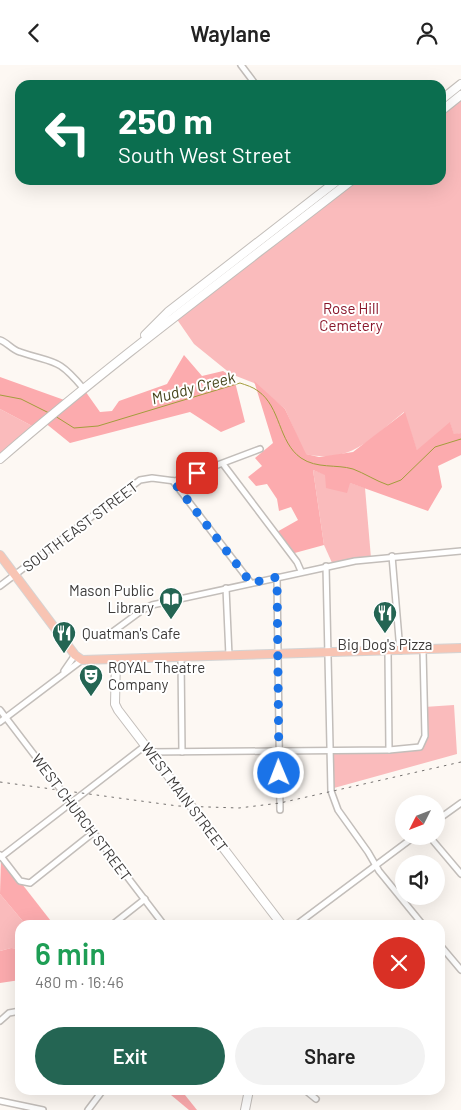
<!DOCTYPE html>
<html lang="en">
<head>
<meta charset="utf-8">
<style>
  :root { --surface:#fff; --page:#f2f2f2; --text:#222; --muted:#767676; --accent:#246553 }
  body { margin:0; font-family:Barlow,sans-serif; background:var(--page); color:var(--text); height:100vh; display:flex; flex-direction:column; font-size:19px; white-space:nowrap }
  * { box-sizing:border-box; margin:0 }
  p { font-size:16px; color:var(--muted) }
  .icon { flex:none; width:28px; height:28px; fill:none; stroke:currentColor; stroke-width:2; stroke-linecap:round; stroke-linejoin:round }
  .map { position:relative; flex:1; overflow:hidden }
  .side { position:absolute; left:15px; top:855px; width:430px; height:175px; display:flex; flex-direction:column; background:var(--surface); border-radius:15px; box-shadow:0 5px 20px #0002 }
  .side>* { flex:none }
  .hud { position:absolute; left:15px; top:15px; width:431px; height:105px; border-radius:15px; box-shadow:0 5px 20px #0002; background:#0b6e4f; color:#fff; overflow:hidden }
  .needle { width:32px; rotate:228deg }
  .tools { position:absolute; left:395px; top:730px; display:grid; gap:10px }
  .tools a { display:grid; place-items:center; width:50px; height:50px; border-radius:50%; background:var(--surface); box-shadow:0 5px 20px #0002; font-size:25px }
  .pin { position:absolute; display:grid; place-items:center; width:42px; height:42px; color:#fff; margin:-21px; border-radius:10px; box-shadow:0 2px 8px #0006 }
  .me { position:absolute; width:55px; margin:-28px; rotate:359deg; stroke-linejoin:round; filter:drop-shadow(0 0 4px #0008) }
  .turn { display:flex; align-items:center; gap:18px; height:105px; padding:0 20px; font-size:22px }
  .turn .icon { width:65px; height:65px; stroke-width:2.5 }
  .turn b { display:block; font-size:35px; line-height:42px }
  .round { display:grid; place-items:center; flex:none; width:52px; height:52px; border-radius:26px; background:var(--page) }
  .overview { display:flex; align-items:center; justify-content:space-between; height:85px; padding:0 20px }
  h1 { font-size:30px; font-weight:600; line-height:38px; color:#1e9e55 }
  .action { display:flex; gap:10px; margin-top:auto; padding:10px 20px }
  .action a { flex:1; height:58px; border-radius:30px; background:var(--accent); color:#fff; font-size:20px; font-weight:600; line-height:58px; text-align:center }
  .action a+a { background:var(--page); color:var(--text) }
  header { display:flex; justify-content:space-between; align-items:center; height:65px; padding:0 20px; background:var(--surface); font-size:22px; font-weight:600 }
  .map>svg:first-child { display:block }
  .green { fill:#fabbbc }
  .forest { fill:#fcabae }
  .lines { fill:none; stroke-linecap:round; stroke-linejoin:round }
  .stream { stroke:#a39d3c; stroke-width:1 }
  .street-casing { stroke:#c3beba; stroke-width:8 }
  .secondary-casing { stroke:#c3beba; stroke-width:10 }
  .primary-casing { stroke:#d4d4d4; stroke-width:10 }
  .street { stroke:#fff; stroke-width:5 }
  .secondary { stroke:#fff; stroke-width:8 }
  .primary { stroke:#f8c4b3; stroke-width:8 }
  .rail { stroke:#73706e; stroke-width:1; stroke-dasharray:2.5 5; stroke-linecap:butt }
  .route { stroke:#1a73e8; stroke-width:9; stroke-dasharray:0 16.2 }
  .labels { text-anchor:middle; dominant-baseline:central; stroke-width:4; stroke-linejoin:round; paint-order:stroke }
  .park-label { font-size:15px; fill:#89162b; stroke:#fff }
  .street-label { font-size:15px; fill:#3d3b3a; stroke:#fff }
  .poi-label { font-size:15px; fill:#3d3b3a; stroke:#fff; text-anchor:start }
  .water-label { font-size:16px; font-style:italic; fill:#48461e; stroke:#fff }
</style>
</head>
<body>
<header><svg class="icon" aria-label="back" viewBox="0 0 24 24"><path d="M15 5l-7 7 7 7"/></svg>Waylane<svg class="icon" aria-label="person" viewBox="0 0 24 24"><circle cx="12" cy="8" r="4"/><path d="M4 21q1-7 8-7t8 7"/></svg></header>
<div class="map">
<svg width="461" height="1045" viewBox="0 0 461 1045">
  <rect width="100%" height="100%" fill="#fdf8f3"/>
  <g class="green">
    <path d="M 461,30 L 461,368 L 454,370 L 450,358 L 417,386 L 404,347 C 371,373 352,399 305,389 L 285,344 L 254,318 L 231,309 L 194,279 L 176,253 L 352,115 L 441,115 L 441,46 Z"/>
    <path d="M 0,344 L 36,363 L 0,394 Z"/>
    <path d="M 313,405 L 365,423 L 371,493 L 333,500 L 324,480 Z"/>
    <path d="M 454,640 L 457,689 L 334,723 L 331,721 L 329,685 L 417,683 L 423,680 L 424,642 Z"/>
    <path d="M 0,829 L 26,860 L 20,860 L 20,884 L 11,883 L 0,886 Z"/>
  </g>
  <g class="forest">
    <path d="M 184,290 L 202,311 L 223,306 L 234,313 L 245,357 L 221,367 L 190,347 L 70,378 L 44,357 L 36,363 L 0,344 L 0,312 L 67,336 L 83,323 L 100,347 L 112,346 L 119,336 L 167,319 Z"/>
    <path d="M 254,316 L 285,344 L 306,389 L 319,392 L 353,387 L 405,347 L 417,385 L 450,357 L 454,369 L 461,368 L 461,390 L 438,401 L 442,422 L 428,446 L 350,418 L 347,428 L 326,423 L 325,410 L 313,405 L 324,480 L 291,489 L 275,468 L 298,455 L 291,442 L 279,446 L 277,434 L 267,419 L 256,421 L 248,412 L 262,401 L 255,393 L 273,378 Z"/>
    <path d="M 1,792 L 54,860 L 26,860 L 0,829 Z"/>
    <path d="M 11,883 L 20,884 L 20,915 L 0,918 L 0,886 Z"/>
    <path d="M 165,1025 L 181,1025 L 197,1045 L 189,1045 Z"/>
  </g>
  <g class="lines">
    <g class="stream">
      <path d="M 0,330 L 21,334 L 49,348"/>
      <path d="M 55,351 L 74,363 L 98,361 L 240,318 C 246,320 253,322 258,326 C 281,342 278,377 301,393 C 317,404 336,399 353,404 C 364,408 376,416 388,420 L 401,415 L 435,382 L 461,374"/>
    </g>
    <g class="street-casing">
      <g id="street">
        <path d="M 241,0 L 256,20"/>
        <path d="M 0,275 C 7,277 12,285 20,287 C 55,299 57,292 83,323"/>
        <path d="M 223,399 L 297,497 L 301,506"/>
        <path d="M 173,416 L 251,518"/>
        <path d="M 392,491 L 400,586"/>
        <path d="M 326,501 L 331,726 L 338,745 L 368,787 L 379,806 L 423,860"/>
        <path d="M 277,512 L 280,745"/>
        <path d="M 0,521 L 140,415 L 152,413 L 175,416 L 260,384"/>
        <path d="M 226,523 L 229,591"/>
        <path d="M 107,571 L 141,546 L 152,540 L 355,496 L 461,486"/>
        <path d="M 388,587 L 389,685"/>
        <path d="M 181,592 L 182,687"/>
        <path d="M 64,606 L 75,590"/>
        <path d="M 0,645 L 164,860"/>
        <path d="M 0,657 L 82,595"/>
        <path d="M 150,687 L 389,685 L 420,682 L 425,671 L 423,585"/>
        <path d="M 436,756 L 461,738"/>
        <path d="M 429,771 L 461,809"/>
        <path d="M 0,790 L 20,816 L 30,818 L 94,767"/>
        <path d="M 1,792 L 146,680"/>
        <path d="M 112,860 L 145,834"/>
        <path d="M 296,860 L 415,771"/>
        <path d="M 440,880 L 461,905"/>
        <path d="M 0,956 L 9,948 L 20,946"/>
        <path d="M 305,1025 L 316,1034"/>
        <path d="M 0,1036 L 43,1045"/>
        <path d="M 88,1045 L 103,1025"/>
      </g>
    </g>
    <g class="secondary-casing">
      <g id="secondary">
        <path d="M 441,35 L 461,19"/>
        <path d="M 441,46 L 461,30"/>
        <path d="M 145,270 L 168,247 L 338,115"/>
        <path d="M 0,394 C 113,296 234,207 352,115"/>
        <path d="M 116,594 L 115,639 L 118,645 L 282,860"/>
        <path d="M 245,1045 L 249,1025"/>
      </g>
    </g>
    <g class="primary-casing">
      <path id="primary" d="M 0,490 L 75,590 L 82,595 L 461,583"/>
    </g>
    <use href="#street" class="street"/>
    <use href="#secondary" class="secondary"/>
    <use href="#primary" class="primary"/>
    <path class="rail" d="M 0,717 L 178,741 L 239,743 L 280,738 L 461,697"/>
  </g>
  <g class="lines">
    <path class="route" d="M 197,408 L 173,416 L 251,518 L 277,512 L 279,708"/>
  </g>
  <defs>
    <g id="library-pin" transform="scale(1.25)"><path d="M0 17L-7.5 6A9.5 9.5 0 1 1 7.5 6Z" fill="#246553" stroke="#fff"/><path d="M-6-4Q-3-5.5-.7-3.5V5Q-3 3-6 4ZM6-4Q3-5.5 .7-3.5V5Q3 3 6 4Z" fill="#fff"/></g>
    <g id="restaurant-pin" transform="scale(1.25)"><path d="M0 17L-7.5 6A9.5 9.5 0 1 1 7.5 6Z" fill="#246553" stroke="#fff"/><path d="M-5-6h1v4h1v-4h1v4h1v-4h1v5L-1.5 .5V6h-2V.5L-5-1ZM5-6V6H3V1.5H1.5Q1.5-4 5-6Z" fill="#fff"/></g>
    <g id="theatre-pin" transform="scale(1.25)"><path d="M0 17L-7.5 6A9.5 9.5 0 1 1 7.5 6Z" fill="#246553" stroke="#fff"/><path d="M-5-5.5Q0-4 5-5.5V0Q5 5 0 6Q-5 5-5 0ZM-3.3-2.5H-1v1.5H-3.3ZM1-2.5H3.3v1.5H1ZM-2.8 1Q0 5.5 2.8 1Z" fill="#fff"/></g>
  </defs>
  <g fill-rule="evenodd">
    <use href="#library-pin" x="171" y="534"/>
    <use href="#restaurant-pin" x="385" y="548"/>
    <use href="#restaurant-pin" x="64" y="568"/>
    <use href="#theatre-pin" x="91" y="611"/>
  </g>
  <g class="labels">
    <g class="park-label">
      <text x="351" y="243">Rose Hill<tspan x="351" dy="17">Cemetery</tspan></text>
    </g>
    <g class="street-label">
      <text transform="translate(80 461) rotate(-37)">SOUTH EAST STREET</text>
      <text transform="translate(185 732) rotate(53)">WEST MAIN STREET</text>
      <text transform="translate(82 752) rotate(53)">WEST CHURCH STREET</text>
    </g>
    <g class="poi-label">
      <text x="154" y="525" text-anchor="end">Mason Public<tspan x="154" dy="17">Library</tspan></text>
      <text x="82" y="568">Quatman's Cafe</text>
      <text x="385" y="579" text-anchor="middle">Big Dog's Pizza</text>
      <text x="108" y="602">ROYAL Theatre<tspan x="108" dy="17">Company</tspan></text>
    </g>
    <g class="water-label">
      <text transform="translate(193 322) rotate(-15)">Muddy Creek</text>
    </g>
  </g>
</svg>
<div class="tools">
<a><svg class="needle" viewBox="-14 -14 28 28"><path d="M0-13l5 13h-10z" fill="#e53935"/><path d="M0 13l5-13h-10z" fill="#767676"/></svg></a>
<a><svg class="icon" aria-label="sound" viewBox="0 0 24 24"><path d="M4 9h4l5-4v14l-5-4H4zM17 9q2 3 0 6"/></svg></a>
</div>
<div class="pin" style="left:197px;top:408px;background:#d93025"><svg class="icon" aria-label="arrive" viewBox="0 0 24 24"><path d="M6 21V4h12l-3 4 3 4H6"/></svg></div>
<svg class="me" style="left:279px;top:708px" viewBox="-20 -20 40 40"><circle r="17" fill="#1a73e8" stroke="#fff" stroke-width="3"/><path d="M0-11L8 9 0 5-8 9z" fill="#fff"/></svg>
<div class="hud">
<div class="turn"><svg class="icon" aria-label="left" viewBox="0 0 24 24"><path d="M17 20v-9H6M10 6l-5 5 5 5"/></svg><div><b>250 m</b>South West Street</div></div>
</div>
<section class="side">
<div class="overview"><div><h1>6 min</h1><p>480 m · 16:46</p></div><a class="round" style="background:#d93025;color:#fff"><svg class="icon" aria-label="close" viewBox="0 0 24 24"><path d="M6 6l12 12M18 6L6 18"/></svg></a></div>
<div class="action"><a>Exit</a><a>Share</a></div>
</section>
</div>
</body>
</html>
